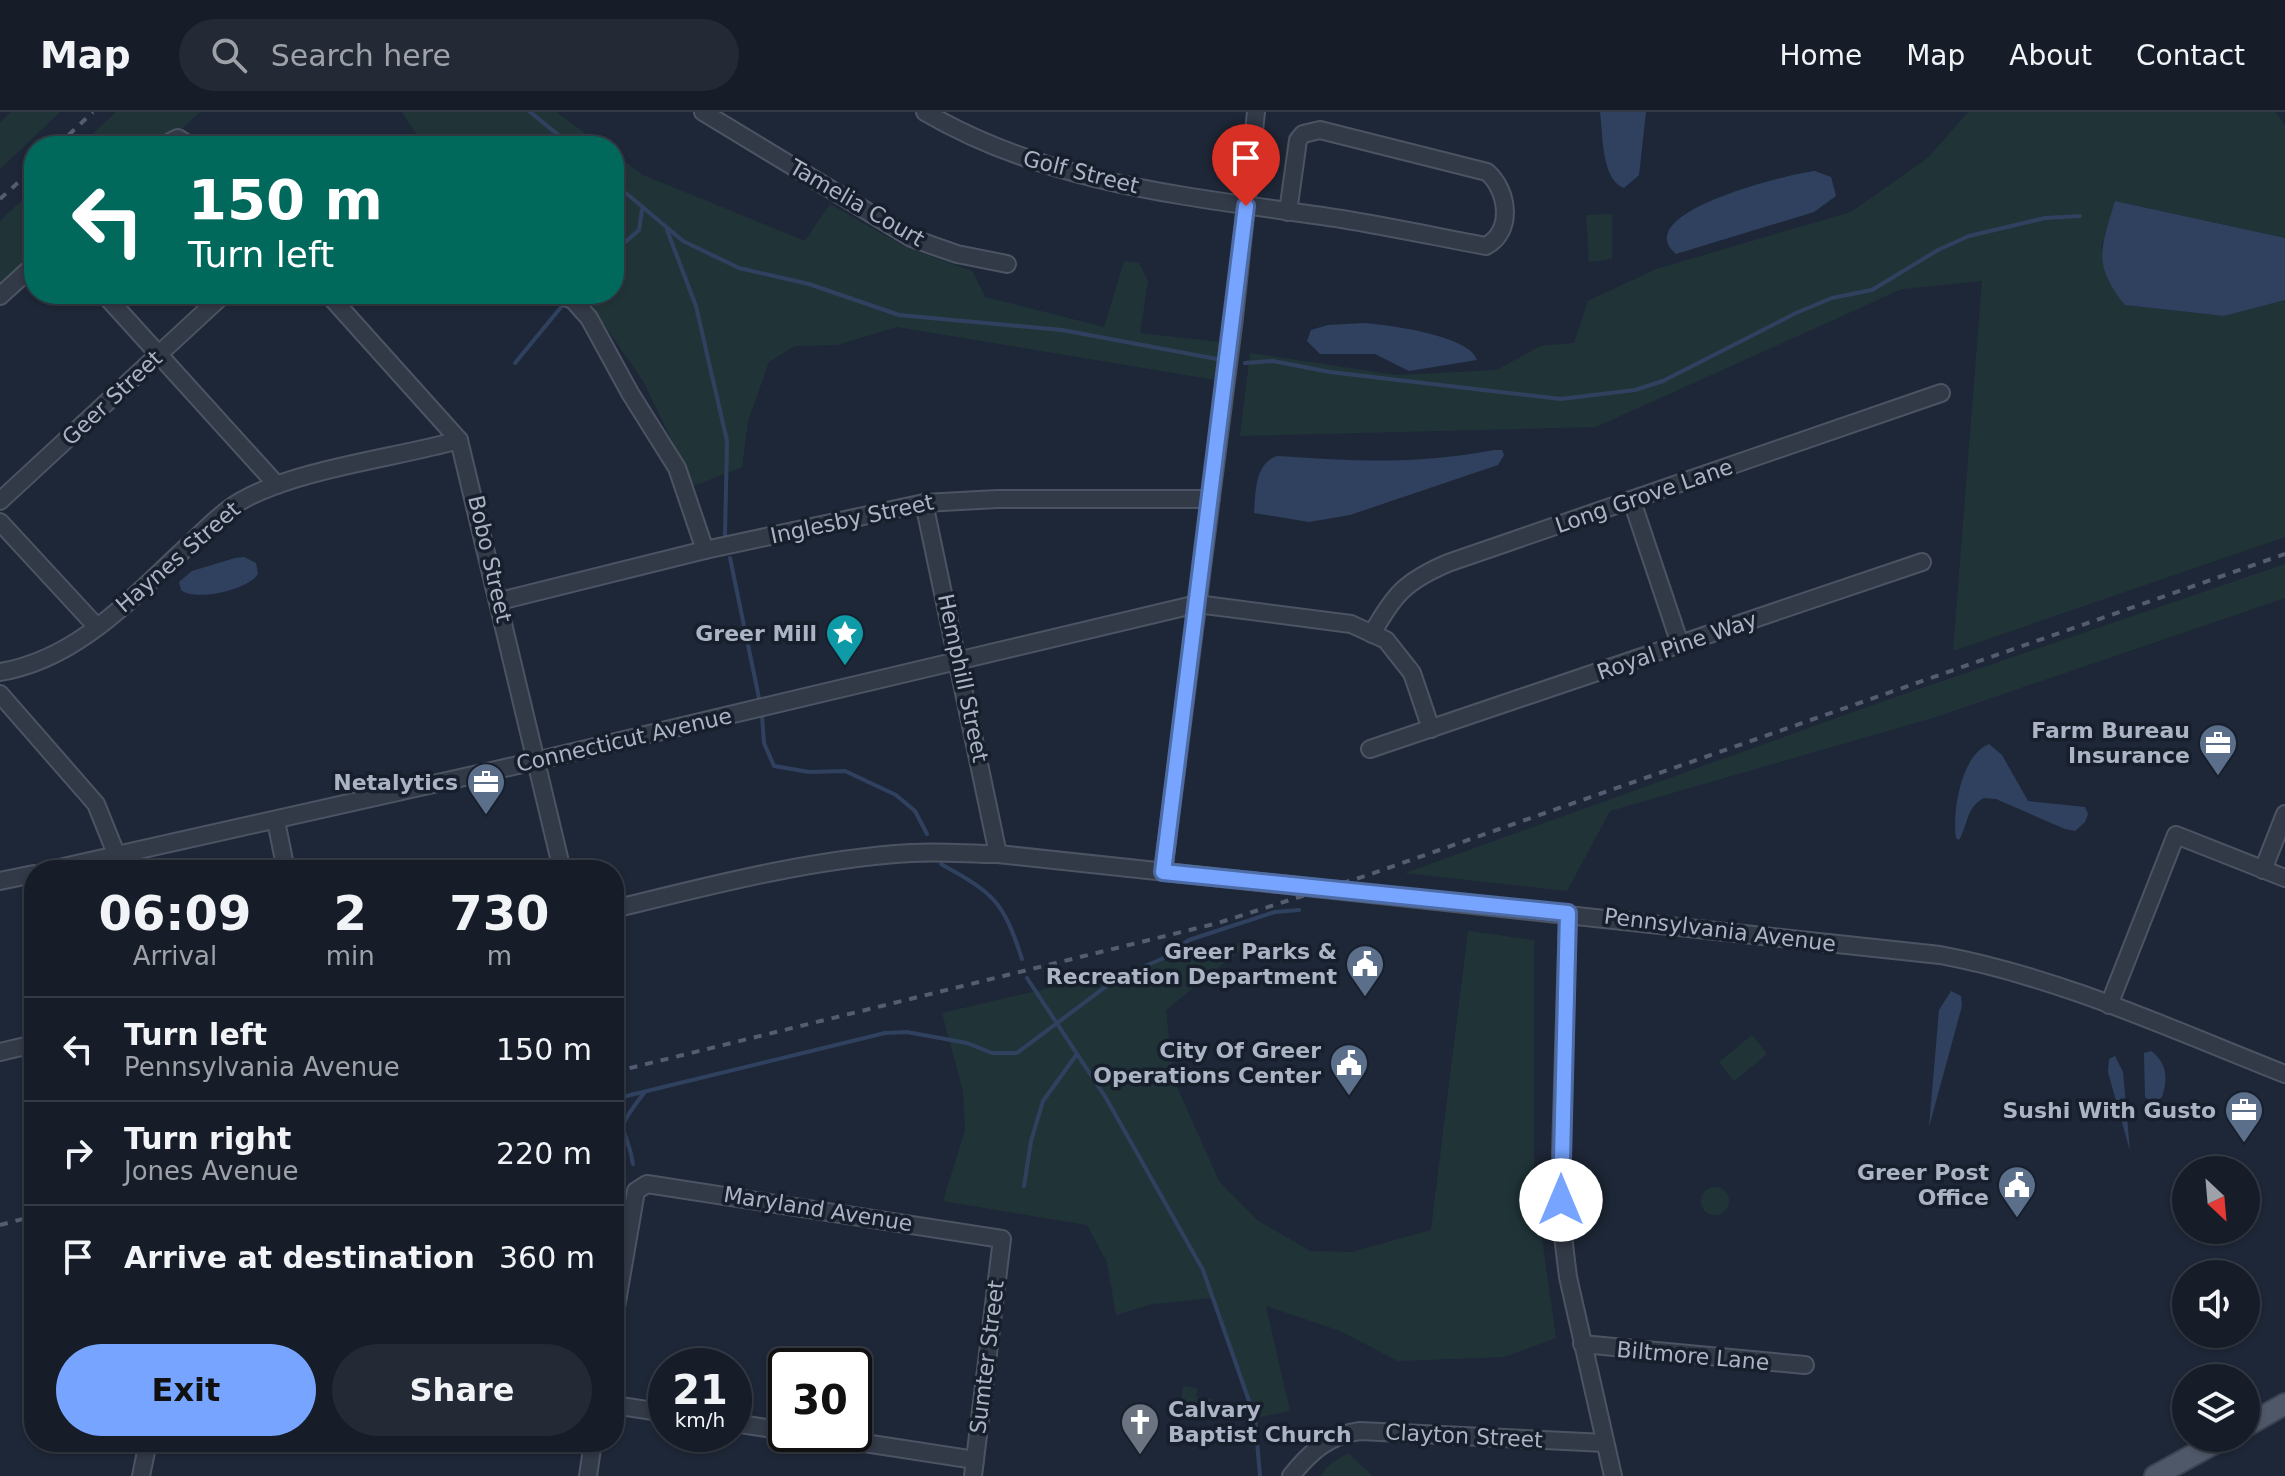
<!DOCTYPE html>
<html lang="en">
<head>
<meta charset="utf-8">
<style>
  :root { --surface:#161d29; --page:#232a35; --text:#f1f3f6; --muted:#9ea2a8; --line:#353b46; --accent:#77a4fe }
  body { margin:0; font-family:"DejaVu Sans",sans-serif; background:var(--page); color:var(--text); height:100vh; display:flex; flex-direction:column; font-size:30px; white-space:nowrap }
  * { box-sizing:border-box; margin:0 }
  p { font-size:26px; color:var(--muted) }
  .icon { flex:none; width:44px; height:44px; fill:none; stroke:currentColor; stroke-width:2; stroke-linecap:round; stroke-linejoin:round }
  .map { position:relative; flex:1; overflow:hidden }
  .side { position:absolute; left:24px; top:748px; width:600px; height:592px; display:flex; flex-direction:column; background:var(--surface); border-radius:32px; box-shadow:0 2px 6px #0004,0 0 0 2px var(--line) }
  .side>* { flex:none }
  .top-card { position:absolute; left:24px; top:24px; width:600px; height:168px; border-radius:32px; box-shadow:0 2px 6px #0004,0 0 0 2px var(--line); background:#00695c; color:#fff; overflow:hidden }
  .needle { width:52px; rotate:154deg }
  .controls { position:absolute; left:2172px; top:1044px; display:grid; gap:16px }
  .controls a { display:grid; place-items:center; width:88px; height:88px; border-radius:50%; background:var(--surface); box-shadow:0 2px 6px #0004,0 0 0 2px var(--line); font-size:40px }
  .speed { position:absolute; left:648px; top:1236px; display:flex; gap:16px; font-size:40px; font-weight:700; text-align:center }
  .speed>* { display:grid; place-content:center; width:104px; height:104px; border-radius:50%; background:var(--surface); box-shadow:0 2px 6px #0004,0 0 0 2px var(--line); line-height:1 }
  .speed small { font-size:20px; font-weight:400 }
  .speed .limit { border:4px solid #111; border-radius:12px; background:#fff; color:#111 }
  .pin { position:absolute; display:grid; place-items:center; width:68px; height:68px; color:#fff; margin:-82px -34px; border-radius:50% 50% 50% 0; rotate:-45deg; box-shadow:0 0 8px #0007 }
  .pin .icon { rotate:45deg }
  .me { position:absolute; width:88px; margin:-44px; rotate:0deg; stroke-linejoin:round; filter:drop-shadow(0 0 6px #0008) }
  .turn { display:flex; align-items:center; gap:28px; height:168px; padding:0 32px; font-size:36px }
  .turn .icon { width:104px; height:104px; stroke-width:2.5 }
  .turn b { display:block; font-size:56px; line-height:68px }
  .eta { display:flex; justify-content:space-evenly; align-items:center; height:136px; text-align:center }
  .eta b { font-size:48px; font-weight:700; line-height:56px }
  .button { display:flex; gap:16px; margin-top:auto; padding:16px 32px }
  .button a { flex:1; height:92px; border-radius:48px; background:var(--accent); color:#111; font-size:32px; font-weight:700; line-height:92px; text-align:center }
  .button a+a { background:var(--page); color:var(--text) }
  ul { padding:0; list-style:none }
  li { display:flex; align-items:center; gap:24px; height:104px; padding:0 32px; border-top:2px solid var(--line) }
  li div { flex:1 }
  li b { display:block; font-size:30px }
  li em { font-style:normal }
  header { display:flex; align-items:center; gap:48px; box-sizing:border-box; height:112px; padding:0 40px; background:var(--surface); border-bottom:2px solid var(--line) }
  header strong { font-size:38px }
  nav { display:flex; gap:44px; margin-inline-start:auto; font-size:28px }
  .search { width:560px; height:72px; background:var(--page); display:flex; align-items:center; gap:20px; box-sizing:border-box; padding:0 28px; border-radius:44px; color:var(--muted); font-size:30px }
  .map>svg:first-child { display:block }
  .green { fill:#203438 }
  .water { fill:#30415f }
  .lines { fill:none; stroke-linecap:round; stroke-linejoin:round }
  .stream { stroke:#30415f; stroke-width:4 }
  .minor-casing { stroke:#4c5463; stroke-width:20 }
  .major-casing { stroke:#3b4351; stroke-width:24 }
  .minor { stroke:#323947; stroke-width:16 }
  .major { stroke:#4f5868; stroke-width:20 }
  .rail { stroke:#535d6f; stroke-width:4; stroke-dasharray:8 8; stroke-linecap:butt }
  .route-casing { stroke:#4d6ba5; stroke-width:20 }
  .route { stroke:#77a4fe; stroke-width:14 }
  .labels { text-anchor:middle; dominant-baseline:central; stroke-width:7; stroke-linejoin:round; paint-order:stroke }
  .street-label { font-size:22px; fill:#abb4c5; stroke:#171f2c }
  .poi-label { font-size:22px; font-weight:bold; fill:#abb4c5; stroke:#171f2c; text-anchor:end }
</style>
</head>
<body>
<header>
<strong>Map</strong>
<div class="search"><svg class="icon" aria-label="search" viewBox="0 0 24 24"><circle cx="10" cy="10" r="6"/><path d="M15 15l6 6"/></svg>Search here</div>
<nav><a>Home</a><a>Map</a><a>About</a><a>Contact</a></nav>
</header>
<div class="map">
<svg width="2285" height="1364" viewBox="0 0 2285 1364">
  <rect width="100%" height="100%" fill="#1e2737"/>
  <g class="green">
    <path d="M 11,0 L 60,0 L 0,57 L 0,11 Z"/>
    <path d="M 116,0 L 200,0 L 163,34 L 80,34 Z"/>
    <path d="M 402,0 L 556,0 L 603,34 L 424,34 Z"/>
    <path d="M 1968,0 L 2275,0 L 2285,13 L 2285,126 L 2116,89 L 2101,134 L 2125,193 L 2224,204 L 2285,188 L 2285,425 L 1953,539 L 1982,169 L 1902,177 L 1596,315 L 1240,324 L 1250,241 L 1396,263 L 1497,258 L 1540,234 L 1574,231 L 1588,189 L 1656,157 L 1851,100 L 1929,45 Z"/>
    <path d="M 614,42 L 643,63 L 805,129 L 830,92 L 905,135 L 972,159 L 985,185 L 1104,215 L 1124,149 L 1139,151 L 1148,169 L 1140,221 L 1220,230 L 1222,269 L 897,215 L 837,233 L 795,234 L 769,250 L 748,309 L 742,355 L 694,374 L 643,269 L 583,182 L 614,182 Z"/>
    <path d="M 34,77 L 34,151 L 0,182 L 0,109 Z"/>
    <path d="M 1612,102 L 1612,147 L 1589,150 L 1586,103 Z"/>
    <path d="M 2285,452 L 2285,486 L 1936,605 L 1610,699 L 1567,779 L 1405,761 L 1887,588 Z"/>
    <path d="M 1468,819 L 1534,828 L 1534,1070 L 1556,1226 L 1504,1245 L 1398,1249 L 1340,1219 L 1266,1194 L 1290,1299 L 1255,1306 L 1213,1186 L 1152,1192 L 1116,1203 L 1107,1150 L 1087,1113 L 943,1089 L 965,1018 L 963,979 L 942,901 L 1253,828 L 1166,898 L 1173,966 L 1219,1069 L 1257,1108 L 1310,1139 L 1352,1140 L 1431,1118 Z"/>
    <path d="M 1752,923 L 1767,942 L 1734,969 L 1719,950 Z"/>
    <path d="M 614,1050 L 627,1062 L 614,1150 Z"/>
    <circle cx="1715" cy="1089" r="14"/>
    <path d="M 1183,1274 L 1197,1276 L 1196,1285 L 1211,1287 L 1209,1300 L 1180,1297 Z"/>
    <path d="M 1348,1341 L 1373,1364 L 1321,1364 L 1328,1354 Z"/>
  </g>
  <g class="water">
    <path d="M 1600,0 L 1646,0 L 1639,63 L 1624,76 C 1601,68 1603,21 1600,0 Z"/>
    <path d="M 1815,59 L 1831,65 L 1836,84 L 1814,100 L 1676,142 C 1627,101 1788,62 1815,59 Z"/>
    <path d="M 2115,89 L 2285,126 L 2285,188 L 2224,204 L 2125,193 C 2092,152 2101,136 2115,89 Z"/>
    <path d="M 1364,211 C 1388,213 1469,223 1477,248 L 1409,259 L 1375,242 L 1320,242 L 1307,229 L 1311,218 L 1328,213 Z"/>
    <path d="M 1494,338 L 1502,338 L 1504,343 L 1498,353 L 1350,403 L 1309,410 L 1254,401 C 1256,381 1254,352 1277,344 C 1357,349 1413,353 1494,338 Z"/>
    <path d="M 235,446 L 244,445 L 256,451 L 258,462 C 248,478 196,490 181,478 L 179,470 L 192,459 Z"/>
    <path d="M 1989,632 L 2002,643 L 2028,689 L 2085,695 L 2088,702 L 2085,710 L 2075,719 L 2065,717 L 1996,687 L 1984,686 C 1966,695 1968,713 1959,728 L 1956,726 C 1952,700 1961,643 1989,632 Z"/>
    <path d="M 1951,879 L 1961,884 L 1962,894 L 1929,1015 L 1939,898 Z"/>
    <path d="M 2151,939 C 2167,951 2168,966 2162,985 L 2154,991 L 2145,985 L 2144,941 Z"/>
    <path d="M 2115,944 L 2123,960 L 2130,1039 L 2108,960 L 2109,947 Z"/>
  </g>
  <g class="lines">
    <g class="stream">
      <path d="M 530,0 L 572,34"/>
      <path d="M 614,71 L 683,129 L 739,156 L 809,172 L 899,203 L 1062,218 L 1217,247"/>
      <path d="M 667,118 L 696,194 L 727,329 L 725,423"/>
      <path d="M 614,140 L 639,118 L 642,98"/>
      <path d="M 515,251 L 562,194"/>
      <path d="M 1245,251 L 1273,249 L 1330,260 L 1561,287 L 1635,278 L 1663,269 L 1796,201 L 1832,186 L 1872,178 L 1938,138 L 1969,124 L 2045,106 L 2080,104"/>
      <path d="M 730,446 L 759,586"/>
      <path d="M 762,604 L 764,631 L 774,654 L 809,660 L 845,659 L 896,683 L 915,699 L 927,722"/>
      <path d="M 941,752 C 995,782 1003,789 1022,847"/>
      <path d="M 1027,866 L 1106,986 L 1203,1158 L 1255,1306 L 1260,1364"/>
      <path d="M 614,987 L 885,921 L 907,920 L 967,931 L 992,941 L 1017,941 L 1120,864 L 1162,847 L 1189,828 L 1275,800 L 1299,798"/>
      <path d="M 633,1052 C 626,1009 611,1024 644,981"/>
      <path d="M 1024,1074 L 1031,1029 L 1043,989 L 1077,942"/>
    </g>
    <g class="minor-casing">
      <g id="minor">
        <path d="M 703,0 L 911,126 L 957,142 L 1007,152"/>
        <path d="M 925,0 C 1053,75 1198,85 1342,107 C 1390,115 1438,125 1486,134 C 1514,119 1508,78 1487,60 L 1320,18 L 1303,22 L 1298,28 L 1288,100"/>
        <path d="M 162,34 L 178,26 L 191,34"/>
        <path d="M 104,182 L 277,373"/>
        <path d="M 328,182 L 459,328 L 562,758"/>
        <path d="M 556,182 L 573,188 L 589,206 L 630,281 L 677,356 L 705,438"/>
        <path d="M 0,184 L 34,153"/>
        <path d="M 0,389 L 224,182"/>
        <path d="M 1632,389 L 1680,532"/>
        <path d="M 924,391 L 998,742"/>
        <path d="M 0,410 L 97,515"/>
        <path d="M 500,489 L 705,438 L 924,391 L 997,387 L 1211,387"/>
        <path d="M 1372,522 C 1394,482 1406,469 1448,451 L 1941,281"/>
        <path d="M 0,560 C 79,547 133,484 190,432 C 206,417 222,400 241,389 C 296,357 396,346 459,328"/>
        <path d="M 0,582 L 96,692 L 117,744"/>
        <path d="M 1370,637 L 1922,450"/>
        <path d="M 276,709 L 286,758"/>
        <path d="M 50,758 L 527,651 L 1197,492 L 1351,512 L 1386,528 L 1412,561 L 1431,617"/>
        <path d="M 2263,758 L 2285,702"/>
        <path d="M 1163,760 L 1234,206 L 1256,0"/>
        <path d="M 0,769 L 34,762"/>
        <path d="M 614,797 C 712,773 811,747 911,741 C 940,739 969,742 998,742 L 1940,843 C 2059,865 2173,918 2285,962"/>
        <path d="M 1568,801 L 1561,1041 L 1563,1124 L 1568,1165 L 1613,1364"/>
        <path d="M 2109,893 L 2176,723 L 2285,766"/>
        <path d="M 0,940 L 34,932"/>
        <path d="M 614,1207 L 636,1079 L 647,1072 L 1002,1127 L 973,1364"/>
        <path d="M 1582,1232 L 1805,1253"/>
        <path d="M 614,1293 L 666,1301"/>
        <path d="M 734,1311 L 786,1319"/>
        <path d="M 806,1322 L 975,1348"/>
        <path d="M 141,1364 L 148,1330"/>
        <path d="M 588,1364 L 593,1330"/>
        <path d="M 1291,1364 C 1310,1340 1329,1323 1360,1319 L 1605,1331"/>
      </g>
    </g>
    <g class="major-casing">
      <g id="major">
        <path d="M 2246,1314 L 2285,1292"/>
        <path d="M 2155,1364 L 2224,1326"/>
      </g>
    </g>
    <use href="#minor" class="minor"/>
    <use href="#major" class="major"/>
    <g class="rail">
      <path d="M 57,34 L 93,0"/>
      <path d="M 0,87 L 34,56"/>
      <path d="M 614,960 L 1218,811 L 1368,763 L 2285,442"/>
      <path d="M 0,1113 L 34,1104"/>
    </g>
  </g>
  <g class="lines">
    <g class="route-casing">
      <path id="route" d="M 1246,94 L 1163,760 L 1568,801 L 1561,1088"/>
    </g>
    <use href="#route" class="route"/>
  </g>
  <defs>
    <g id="sight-pin" transform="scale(2)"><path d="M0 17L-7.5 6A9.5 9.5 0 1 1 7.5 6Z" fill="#0f9aa8" stroke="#171f2c"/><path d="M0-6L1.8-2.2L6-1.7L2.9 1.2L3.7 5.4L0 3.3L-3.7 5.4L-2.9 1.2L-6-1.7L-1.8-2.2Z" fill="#fff"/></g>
    <g id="office-pin" transform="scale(2)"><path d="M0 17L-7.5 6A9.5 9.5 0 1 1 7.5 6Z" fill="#5c6f8a" stroke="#171f2c"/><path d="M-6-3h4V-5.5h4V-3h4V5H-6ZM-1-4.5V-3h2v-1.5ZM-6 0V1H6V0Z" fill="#fff"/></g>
    <g id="civic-pin" transform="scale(2)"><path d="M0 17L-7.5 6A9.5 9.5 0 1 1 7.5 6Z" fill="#5c6f8a" stroke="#171f2c"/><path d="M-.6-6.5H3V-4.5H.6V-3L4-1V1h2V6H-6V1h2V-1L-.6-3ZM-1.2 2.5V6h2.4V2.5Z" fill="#fff"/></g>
    <g id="church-pin" transform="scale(2)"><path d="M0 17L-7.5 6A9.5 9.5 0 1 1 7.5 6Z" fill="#6b7280" stroke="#171f2c"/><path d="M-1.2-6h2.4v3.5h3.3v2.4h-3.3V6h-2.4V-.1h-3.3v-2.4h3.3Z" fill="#fff"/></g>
  </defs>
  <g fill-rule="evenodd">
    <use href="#sight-pin" x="845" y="521"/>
    <use href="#office-pin" x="2218" y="631"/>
    <use href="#office-pin" x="486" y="670"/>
    <use href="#civic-pin" x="1365" y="852"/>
    <use href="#civic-pin" x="1349" y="951"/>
    <use href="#office-pin" x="2244" y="998"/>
    <use href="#civic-pin" x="2017" y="1073"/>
    <use href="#church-pin" x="1140" y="1310"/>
  </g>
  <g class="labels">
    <g class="street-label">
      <text transform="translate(1081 60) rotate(14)">Golf Street</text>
      <text transform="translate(857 91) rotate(30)">Tamelia Court</text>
      <text transform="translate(112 286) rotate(-43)">Geer Street</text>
      <text transform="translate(1644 384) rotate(-19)">Long Grove Lane</text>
      <text transform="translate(852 407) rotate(-12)">Inglesby Street</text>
      <text transform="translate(178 445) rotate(-41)">Haynes Street</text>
      <text transform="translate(490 447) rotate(77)">Bobo Street</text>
      <text transform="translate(1677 534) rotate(-19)">Royal Pine Way</text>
      <text transform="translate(963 566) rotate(78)">Hemphill Street</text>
      <text transform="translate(624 628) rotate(-13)">Connecticut Avenue</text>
      <text transform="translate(1720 818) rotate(7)">Pennsylvania Avenue</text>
      <text transform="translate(818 1097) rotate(9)">Maryland Avenue</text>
      <text transform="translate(1693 1244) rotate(5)">Biltmore Lane</text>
      <text transform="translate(987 1245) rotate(-83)">Sumter Street</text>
      <text transform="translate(1464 1324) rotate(3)">Clayton Street</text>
    </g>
    <g class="poi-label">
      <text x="817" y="521">Greer Mill</text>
      <text x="2190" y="618">Farm Bureau<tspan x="2190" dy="25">Insurance</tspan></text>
      <text x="458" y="670">Netalytics</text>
      <text x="1337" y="839">Greer Parks &amp;<tspan x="1337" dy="25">Recreation Department</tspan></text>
      <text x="1321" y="938">City Of Greer<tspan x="1321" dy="25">Operations Center</tspan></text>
      <text x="2216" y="998">Sushi With Gusto</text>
      <text x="1989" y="1060">Greer Post<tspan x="1989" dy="25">Office</tspan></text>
      <text x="1168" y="1297" text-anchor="start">Calvary<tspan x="1168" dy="25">Baptist Church</tspan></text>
    </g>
  </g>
</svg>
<div class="controls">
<a><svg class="needle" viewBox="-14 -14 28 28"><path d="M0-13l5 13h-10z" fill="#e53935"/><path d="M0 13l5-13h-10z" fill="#9ea2a8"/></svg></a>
<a><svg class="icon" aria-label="sound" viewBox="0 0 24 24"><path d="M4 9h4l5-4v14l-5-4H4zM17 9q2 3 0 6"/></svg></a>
<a><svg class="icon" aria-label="layers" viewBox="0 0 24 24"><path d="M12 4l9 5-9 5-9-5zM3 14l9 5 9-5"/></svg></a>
</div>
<div class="speed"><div>21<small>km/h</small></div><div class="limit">30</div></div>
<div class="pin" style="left:1246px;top:94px;background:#d93025"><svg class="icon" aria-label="arrive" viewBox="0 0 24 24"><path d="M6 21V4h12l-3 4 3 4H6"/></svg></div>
<svg class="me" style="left:1561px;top:1088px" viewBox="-20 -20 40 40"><circle r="19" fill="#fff"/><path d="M0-13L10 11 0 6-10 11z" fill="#77a4fe"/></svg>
<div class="top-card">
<div class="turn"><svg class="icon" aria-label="left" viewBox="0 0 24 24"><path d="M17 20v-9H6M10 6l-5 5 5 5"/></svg><div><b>150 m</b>Turn left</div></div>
</div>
<section class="side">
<div class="eta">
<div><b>06:09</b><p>Arrival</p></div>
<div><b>2</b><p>min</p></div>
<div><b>730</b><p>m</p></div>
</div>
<ul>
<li><svg class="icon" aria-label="left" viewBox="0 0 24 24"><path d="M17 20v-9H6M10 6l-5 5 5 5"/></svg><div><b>Turn left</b><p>Pennsylvania Avenue</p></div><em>150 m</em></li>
<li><svg class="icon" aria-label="right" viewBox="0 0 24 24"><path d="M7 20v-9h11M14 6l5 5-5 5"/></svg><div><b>Turn right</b><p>Jones Avenue</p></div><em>220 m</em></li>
<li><svg class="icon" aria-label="arrive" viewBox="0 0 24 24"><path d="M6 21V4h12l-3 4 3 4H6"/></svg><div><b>Arrive at destination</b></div><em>360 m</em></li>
</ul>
<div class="button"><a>Exit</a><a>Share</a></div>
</section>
</div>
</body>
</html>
